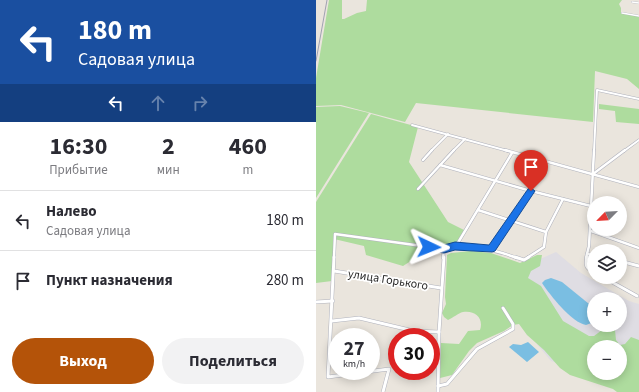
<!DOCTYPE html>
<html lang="ru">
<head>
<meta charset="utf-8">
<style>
  :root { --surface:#fff; --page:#f2f2f3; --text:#2b2b33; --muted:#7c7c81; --line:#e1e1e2; --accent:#b45309 }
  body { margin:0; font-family:"Source Sans 3",sans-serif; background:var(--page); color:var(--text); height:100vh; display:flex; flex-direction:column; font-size:15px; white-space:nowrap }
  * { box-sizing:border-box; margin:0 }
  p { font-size:13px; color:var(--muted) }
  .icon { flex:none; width:22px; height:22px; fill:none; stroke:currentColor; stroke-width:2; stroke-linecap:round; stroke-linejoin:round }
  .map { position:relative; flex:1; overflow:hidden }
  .sheet { display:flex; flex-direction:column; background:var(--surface); width:316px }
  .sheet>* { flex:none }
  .hud { background:#1a4fa0; color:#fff; overflow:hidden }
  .needle { width:26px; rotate:246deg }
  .buttons { position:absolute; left:271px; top:196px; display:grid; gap:8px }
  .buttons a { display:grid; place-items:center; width:40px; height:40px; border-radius:50%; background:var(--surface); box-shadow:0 2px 10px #0003; font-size:20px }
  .speed { position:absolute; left:12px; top:328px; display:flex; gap:8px; font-size:20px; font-weight:700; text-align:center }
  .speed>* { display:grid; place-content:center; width:52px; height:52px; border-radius:50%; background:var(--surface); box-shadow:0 2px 10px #0003; line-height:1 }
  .speed small { font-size:10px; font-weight:400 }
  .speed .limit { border:6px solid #d22; background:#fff; color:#111 }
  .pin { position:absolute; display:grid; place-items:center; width:34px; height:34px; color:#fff; margin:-41px -17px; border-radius:50% 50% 50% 0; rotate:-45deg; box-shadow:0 0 4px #0007 }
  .pin .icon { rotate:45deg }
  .me { position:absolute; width:44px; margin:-22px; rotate:92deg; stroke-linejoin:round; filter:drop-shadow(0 0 3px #0008) }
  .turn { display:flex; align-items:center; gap:14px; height:84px; padding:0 12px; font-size:18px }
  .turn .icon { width:52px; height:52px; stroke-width:2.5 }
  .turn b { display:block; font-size:28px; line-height:34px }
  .lanes { display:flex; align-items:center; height:38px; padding:0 12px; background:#0003; justify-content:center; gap:20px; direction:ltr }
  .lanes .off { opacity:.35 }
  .eta { display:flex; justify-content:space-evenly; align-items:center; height:68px; text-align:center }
  .eta b { font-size:24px; font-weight:700; line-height:28px }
  .action { display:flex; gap:8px; margin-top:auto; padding:8px 12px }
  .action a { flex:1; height:46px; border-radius:24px; background:var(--accent); color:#fff; font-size:16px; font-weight:700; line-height:46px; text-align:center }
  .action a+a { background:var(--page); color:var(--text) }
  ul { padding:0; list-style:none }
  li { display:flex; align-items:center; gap:12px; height:60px; padding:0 12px; border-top:1px solid var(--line) }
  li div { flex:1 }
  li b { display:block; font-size:15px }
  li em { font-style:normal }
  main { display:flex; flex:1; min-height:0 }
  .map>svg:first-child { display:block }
  .industrial { fill:#dfdde3; fill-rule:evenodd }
  .green { fill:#aedc9e; fill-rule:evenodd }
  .water { fill:#7abee2 }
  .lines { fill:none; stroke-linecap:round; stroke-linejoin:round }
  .minor-far3-casing { stroke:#b0b2bc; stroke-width:2 }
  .minor-far2-casing { stroke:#b0b2bc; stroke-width:3 }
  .minor-far1-casing { stroke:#b0b2bc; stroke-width:3.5 }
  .minor-casing { stroke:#b0b2bc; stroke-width:4 }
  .minor-far3 { stroke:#fff; stroke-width:1.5 }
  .minor-far2 { stroke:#fff; stroke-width:2 }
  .minor-far1 { stroke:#fff; stroke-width:2.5 }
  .minor { stroke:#fff; stroke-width:3 }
  .rail { stroke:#a0a1b2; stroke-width:1 }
  .route { fill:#1a73e8; stroke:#114b97 }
  .labels { text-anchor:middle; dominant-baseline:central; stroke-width:3.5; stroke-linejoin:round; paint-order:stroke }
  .street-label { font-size:12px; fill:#292929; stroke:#fff }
</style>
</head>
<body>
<main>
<section class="sheet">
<div class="hud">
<div class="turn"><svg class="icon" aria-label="left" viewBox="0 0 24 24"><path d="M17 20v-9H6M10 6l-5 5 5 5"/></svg><div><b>180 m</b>Садовая улица</div></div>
<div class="lanes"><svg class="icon" aria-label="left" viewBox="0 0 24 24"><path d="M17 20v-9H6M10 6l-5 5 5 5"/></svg><svg class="icon off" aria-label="ahead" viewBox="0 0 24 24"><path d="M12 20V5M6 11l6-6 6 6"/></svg><svg class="icon off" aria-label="right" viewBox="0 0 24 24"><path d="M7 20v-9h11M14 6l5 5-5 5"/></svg></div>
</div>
<div class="eta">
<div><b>16:30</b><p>Прибытие</p></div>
<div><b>2</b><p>мин</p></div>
<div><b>460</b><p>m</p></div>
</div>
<ul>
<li><svg class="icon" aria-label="left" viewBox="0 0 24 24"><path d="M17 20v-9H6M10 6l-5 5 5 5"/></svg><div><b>Налево</b><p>Садовая улица</p></div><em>180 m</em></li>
<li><svg class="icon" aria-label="arrive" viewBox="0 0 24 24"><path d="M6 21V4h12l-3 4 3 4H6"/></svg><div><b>Пункт назначения</b></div><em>280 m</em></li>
</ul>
<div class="action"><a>Выход</a><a>Поделиться</a></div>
</section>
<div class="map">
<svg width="323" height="392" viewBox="0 0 323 392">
  <rect width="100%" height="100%" fill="#eae5dd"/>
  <path class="industrial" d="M 240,252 L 265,273 L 313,301 L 323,304 L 323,392 L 235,361 L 206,326 L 213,264 ZM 278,299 L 304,299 L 304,325 L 278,325 ZM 278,347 L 304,347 L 304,373 L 278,373 Z"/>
  <g class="green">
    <path d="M 13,0 L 26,0 L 26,19 L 28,19 L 41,13 L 50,11 L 51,0 L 306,0 L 303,4 L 305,8 L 305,13 L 323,16 L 323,89 L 311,79 L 279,71 L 277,122 L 100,103 L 89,122 L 25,105 L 0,106 L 0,78 Z"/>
    <path d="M 283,104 L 323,109 L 323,124 L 300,122 L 299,111 L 283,109 Z"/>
    <path d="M 24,106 L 53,113 L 0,198 L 0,107 Z"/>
    <path d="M 55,114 L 102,127 L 93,162 L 132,222 L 148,230 L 141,245 L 101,257 L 87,266 L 50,255 L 48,246 L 18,239 L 16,281 L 0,283 L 0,202 Z"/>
    <path d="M 155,251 L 175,253 L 204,263 L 221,255 L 226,255 L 224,266 L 215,271 L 212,278 L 225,286 L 247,321 L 273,336 L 278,336 L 286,330 L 295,326 L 299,330 L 300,340 L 304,345 L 309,344 L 315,337 L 323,340 L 323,392 L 301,392 L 297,389 L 254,375 L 244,368 L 228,350 L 211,335 L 203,324 L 197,325 L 188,331 L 161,343 L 153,351 L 136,375 L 124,378 L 125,343 L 143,344 L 152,331 L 164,330 C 168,318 159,310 147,312 C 142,313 137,318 132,320 L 128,317 L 126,313 L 130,304 L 129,297 L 131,255 L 135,253 ZM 278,347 L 304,347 L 304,373 L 278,373 Z"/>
  </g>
  <g class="water">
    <path d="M 235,278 L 246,282 L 278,308 L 278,322 L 270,325 C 256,323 234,295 226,283 L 229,280 Z"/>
    <path d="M 212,342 L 223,352 L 211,362 L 193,347 L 197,344 L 205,345 Z"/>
  </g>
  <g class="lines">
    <g class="minor-far3-casing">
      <g id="minor-far3">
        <path d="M 316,2 L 323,3"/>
        <path d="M 306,13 L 323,16"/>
      </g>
    </g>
    <g class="minor-far2-casing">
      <g id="minor-far2">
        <path d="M 96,125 L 192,151"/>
        <path d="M 115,151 L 132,134"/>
        <path d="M 137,151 L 149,139"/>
        <path d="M 278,151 L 281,90 L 323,99"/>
        <path d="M 308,151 L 323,140"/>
      </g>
    </g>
    <g class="minor-far1-casing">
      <g id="minor-far1">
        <path d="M 189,150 L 323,187"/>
        <path d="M 107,160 L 116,150"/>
        <path d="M 124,165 L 215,191 L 275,206"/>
        <path d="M 277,174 L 309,150"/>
        <path d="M 102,189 L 138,150"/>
        <path d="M 162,210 L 230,232"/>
        <path d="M 275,231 L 323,248"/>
        <path d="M 140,246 L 196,153"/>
        <path d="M 176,249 L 215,191"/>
        <path d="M 271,254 L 278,255"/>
        <path d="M 18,258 L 19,234 L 128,249 C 154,244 177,249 201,258"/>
        <path d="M 127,258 L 128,249"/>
        <path d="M 211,258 L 228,247 L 230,232 L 247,199"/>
        <path d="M 270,258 L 273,246 L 278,150"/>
      </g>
    </g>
    <g class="minor-casing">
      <g id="minor">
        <path d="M 18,257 L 12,377 L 73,369 L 67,392"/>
        <path d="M 199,257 L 208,260 L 213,257"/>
        <path d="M 271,257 C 269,266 270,268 278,272"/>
        <path d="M 304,261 L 323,266"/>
        <path d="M 18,271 L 125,288"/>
        <path d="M 287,277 L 321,296"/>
        <path d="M 0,302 L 17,301"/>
        <path d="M 16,321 L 43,318 L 98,331 L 123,332"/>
        <path d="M 122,386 L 131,384 L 161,349 L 197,329 L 197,324 L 187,308"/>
        <path d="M 122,392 L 123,332 L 128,257"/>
      </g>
    </g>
    <use href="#minor-far3" class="minor-far3"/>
    <use href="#minor-far2" class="minor-far2"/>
    <use href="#minor-far1" class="minor-far1"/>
    <use href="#minor" class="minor"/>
    <path class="rail" d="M 0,61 L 11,0"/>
  </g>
  <path class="route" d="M 215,188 L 219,191 L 179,251 L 176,252 L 139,250 L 128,253 L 109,250 L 108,247 L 109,244 L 113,243 L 128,245 L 139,242 L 173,245 L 212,189 Z"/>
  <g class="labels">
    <g class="street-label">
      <text transform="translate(72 280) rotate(9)">улица Горького</text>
    </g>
  </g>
</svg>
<div class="buttons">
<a><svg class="needle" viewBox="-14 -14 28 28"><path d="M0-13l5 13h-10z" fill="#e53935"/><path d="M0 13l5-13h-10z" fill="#7c7c81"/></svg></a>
<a><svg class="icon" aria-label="layers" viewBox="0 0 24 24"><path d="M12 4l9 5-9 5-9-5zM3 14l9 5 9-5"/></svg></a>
<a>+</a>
<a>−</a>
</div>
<div class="speed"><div>27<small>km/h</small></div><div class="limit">30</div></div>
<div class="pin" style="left:215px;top:191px;background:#d93025"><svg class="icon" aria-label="arrive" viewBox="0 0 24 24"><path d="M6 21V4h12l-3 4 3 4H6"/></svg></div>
<svg class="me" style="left:113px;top:247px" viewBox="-20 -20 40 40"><path d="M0-17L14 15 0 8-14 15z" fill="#1a73e8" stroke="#fff" stroke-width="4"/></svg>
</div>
</main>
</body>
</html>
